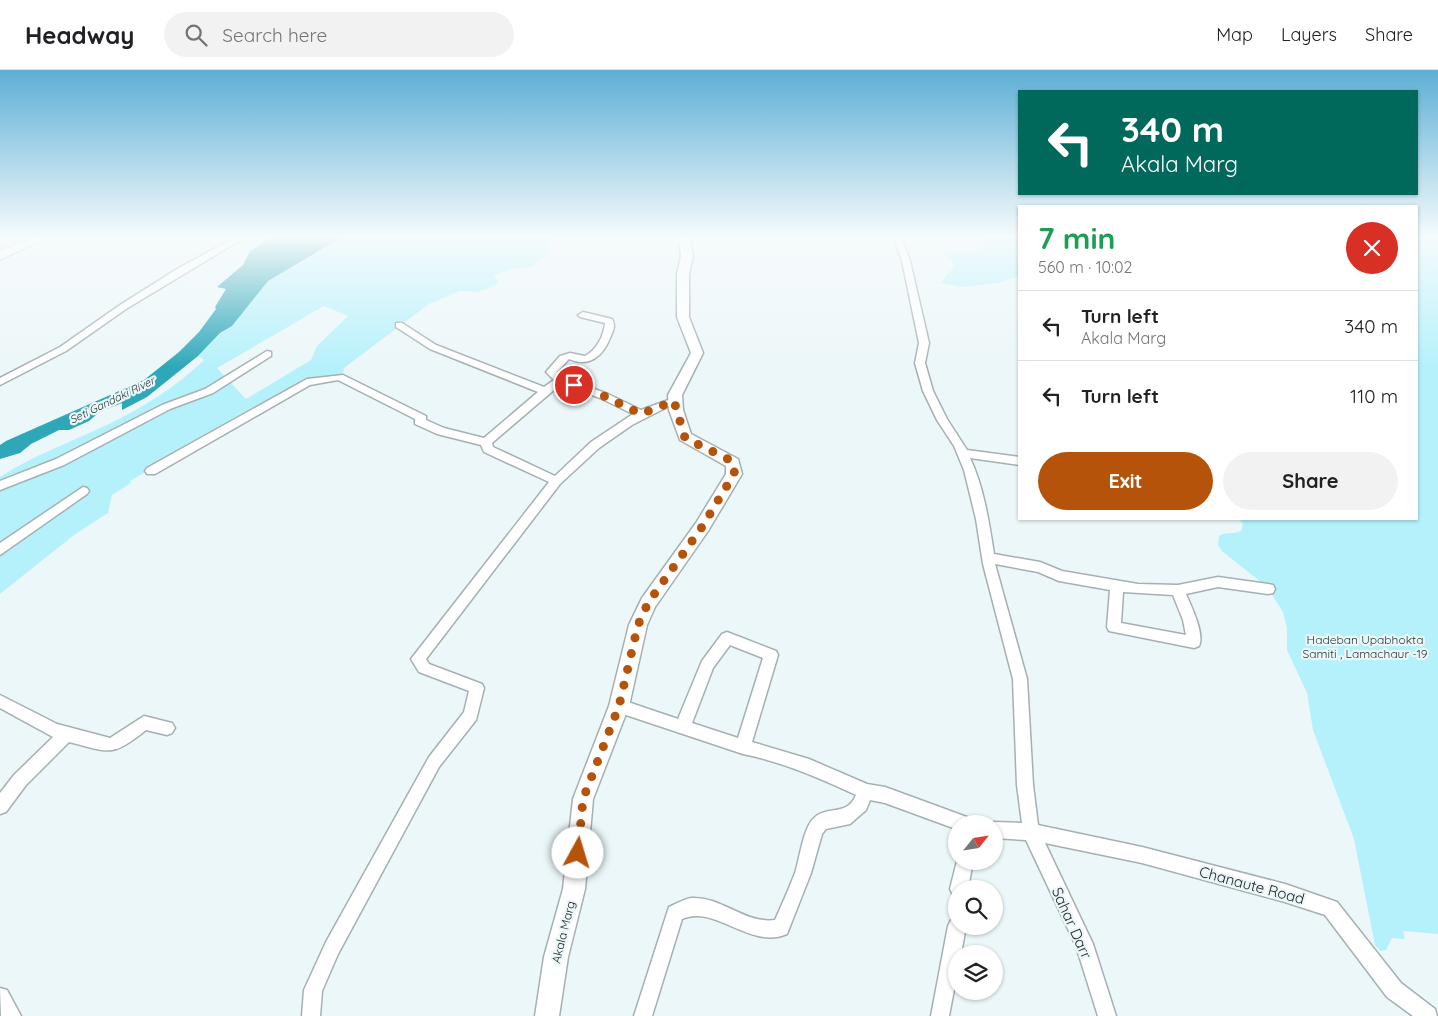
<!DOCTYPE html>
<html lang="en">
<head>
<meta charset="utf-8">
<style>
  :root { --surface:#fff; --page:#f2f2f2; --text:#202124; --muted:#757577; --line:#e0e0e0; --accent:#b45309 }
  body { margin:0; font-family:Quicksand,sans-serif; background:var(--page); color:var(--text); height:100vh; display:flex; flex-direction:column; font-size:19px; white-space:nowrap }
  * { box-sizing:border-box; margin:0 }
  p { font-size:16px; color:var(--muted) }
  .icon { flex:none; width:28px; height:28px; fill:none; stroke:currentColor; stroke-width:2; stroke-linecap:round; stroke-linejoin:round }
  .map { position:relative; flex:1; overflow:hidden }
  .drawer { position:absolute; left:1018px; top:135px; width:400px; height:315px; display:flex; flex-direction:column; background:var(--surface); border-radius:0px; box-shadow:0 1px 4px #0004 }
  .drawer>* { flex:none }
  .hud { position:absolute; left:1018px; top:20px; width:400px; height:105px; border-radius:0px; box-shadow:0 1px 4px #0004; background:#00695c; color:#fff; overflow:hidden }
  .needle { width:32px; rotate:60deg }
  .buttons { position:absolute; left:948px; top:745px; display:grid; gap:10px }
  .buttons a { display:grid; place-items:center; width:55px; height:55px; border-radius:50%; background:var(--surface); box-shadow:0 1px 4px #0004; font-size:25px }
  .pin { position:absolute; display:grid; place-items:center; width:42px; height:42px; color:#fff; margin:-21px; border:2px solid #fff; border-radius:50%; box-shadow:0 1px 5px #0007 }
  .me { position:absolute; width:55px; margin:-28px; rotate:6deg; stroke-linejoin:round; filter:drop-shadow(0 0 4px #0008) }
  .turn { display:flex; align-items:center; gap:18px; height:105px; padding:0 20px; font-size:22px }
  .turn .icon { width:65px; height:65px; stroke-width:2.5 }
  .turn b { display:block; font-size:35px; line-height:42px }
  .round { display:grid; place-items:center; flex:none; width:52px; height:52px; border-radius:26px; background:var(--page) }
  .summary { display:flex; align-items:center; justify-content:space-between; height:85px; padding:0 20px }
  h1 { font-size:30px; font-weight:800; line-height:38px; color:#1e9e55 }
  .button { display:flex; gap:10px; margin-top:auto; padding:10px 20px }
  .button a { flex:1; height:58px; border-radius:30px; background:var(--accent); color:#fff; font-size:20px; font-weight:800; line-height:58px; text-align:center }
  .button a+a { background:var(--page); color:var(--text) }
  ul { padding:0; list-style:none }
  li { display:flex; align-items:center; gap:15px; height:70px; padding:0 20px; border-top:1px solid var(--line) }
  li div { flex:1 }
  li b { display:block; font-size:19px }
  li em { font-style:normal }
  header { display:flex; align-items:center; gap:30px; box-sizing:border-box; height:70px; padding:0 25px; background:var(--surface); border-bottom:1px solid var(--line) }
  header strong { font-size:24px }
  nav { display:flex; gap:28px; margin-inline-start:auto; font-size:18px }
  .search { width:350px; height:45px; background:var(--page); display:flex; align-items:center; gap:12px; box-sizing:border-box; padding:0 18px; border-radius:28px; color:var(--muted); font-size:19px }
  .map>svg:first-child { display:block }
  .green { fill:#b5f1fb; fill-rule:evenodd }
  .water { fill:#2ea7b9 }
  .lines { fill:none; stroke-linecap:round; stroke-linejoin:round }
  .river { fill:#2ea7b9; fill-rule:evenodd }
  .minor-casing { stroke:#a6b0b2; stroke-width:3 }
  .major-casing { stroke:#a6b0b2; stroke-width:3 }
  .highway-casing { stroke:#a6b0b2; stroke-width:2 }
  .minor { fill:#fff; fill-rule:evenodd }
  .major { fill:#fff; fill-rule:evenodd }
  .highway { fill:#fff; fill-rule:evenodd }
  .route { stroke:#b45309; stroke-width:9; stroke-dasharray:0 16.2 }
  .labels { text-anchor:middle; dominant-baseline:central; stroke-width:4.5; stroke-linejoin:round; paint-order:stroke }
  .far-water-label { font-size:11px; font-style:italic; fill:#1a2e31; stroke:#ecf7f9 }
  .park-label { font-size:12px; fill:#1c3134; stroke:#ecf7f9 }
  .street-label { font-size:12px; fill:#212525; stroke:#ecf7f9 }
  .near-street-label { font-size:15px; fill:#212525; stroke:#ecf7f9 }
</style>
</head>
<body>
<header>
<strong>Headway</strong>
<div class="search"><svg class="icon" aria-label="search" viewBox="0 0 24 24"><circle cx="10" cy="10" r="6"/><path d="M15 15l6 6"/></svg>Search here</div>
<nav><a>Map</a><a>Layers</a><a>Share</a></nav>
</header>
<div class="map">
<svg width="1438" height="946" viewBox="0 0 1438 946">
  <rect width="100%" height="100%" fill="#ecf7f9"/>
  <g class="green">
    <path d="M 344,166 L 557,166 L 546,176 L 551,181 L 532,197 L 513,199 L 494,205 L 498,211 L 497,214 L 486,219 L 477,222 L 460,221 L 429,234 L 344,298 L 343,304 L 306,309 L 130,411 L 131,413 L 112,425 L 108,443 L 74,465 L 0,524 L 0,407 C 35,384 74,371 111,353 C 145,336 177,316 204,290 L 198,286 L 221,263 L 232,256 L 268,211 ZM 324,236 L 348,246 L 317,276 L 311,290 L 246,329 L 217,298 Z"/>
    <path d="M 985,166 L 1019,166 L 1019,206 L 998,213 L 962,217 L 940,213 L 955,196 L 944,182 L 980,181 Z"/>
    <path d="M 1416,166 L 1438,166 L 1438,864 L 1403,861 L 1405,869 L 1392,868 L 1386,880 L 1381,881 L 1375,875 L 1354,769 L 1313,660 L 1307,623 L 1287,580 L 1287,558 L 1283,542 L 1267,517 L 1222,481 L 1218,475 L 1219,466 C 1226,461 1233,465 1241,461 L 1243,454 L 1239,449 L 1416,449 Z"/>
  </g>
  <path class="water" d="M 273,166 L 344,166 L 268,211 L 232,256 L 220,263 L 198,286 L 147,327 L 124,339 L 122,340 L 122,332 L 110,333 L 89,351 L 69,360 L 59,360 L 31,374 L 20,383 L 0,389 L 0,375 L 6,371 L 144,310 L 179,282 L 199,262 L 216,239 L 215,237 L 226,219 L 217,217 L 243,195 L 250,181 Z"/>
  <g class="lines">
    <path class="river" d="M 134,320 L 138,321 L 140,324 L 138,327 L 88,346 L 82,342 L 83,339 Z"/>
    <g class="minor-casing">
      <g id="minor">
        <path d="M 238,166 L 247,166 L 126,239 L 66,281 L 0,315 L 0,308 L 60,277 L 120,235 L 177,199 Z"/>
        <path d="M 893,166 L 901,166 L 910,191 L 929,273 L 925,293 L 933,321 L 947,349 L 967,380 L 1019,387 L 1019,395 L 970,388 C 984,418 989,452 994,484 L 1040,492 L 1062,501 L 1138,514 L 1178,515 L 1218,507 L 1268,514 L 1273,515 L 1275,519 L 1273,523 L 1268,524 L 1218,517 L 1186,524 C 1191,536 1205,564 1199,576 L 1194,578 L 1109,561 L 1107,557 L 1110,520 L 1059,511 L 1038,502 L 995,494 L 1027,609 L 1033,715 L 1038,755 L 1142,777 L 1285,814 L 1337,832 L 1401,913 L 1435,939 L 1437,946 L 1413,946 L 1387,927 L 1325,845 L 1285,832 L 1142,793 L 1045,773 L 1093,874 L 1116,946 L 1098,946 L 1076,876 L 1026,770 L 994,768 L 994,754 L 989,754 L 994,752 L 1022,753 L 1017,715 L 1013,609 L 983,494 L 976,449 L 964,400 L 954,376 L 937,350 L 923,321 L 915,293 L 919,273 L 902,191 ZM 1123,522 L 1173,525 L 1183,550 L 1186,565 L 1121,553 Z"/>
        <path d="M 583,242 L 612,249 C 616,256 613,261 610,268 C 603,286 589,298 569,289 L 557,302 L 564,308 L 608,324 L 641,340 L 674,328 L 679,331 L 632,355 L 599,378 L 560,414 L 426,589 L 429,594 L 482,614 L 484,618 L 476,650 L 439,697 L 338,884 L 322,921 L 320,946 L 302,946 L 304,920 L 326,872 L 429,687 L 464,642 L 469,621 L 419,602 L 411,589 L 549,412 L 484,382 L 481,375 L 437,364 L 415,354 L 415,349 L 338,310 L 310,315 L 155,404 L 147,404 L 145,401 L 147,398 L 307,309 L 343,305 L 426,346 L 426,350 L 444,358 L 484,368 L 538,322 L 430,279 L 396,257 L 396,253 L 402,253 L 436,275 L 544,317 L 554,310 L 546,302 L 560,286 L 570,283 L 585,286 C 597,280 604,265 605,253 L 580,247 L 578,245 ZM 561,314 L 600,328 L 633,344 L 591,372 L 555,406 L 493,377 L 492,373 Z"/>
        <path d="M 267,281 L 271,282 L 271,286 L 213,323 L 170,339 L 64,395 L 0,420 L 0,411 L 56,389 L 162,335 L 205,319 Z"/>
        <path d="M 83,417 L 87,418 L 89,421 L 87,424 L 0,485 L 0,473 Z"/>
        <path d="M 727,562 L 776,581 L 778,585 L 752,672 L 809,689 L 867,714 L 885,717 L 964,746 L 970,748 L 972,754 L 956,754 L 956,759 L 885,733 L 870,730 L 866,740 L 850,754 L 826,759 L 822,764 L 811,803 L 787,864 C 750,880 715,834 682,849 L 652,946 L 634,946 L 669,837 C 676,834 684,829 691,828 C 721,826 745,854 775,850 C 782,834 789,819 795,803 C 800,788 803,758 814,748 C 827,735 847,747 856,725 C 819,708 783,692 743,684 L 614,641 L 612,636 L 614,631 L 619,629 L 678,649 L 702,591 L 722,564 ZM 730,575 L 763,588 L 738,668 L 692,653 L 713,598 Z"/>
        <path d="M 0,625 L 57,654 L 110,668 L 144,646 L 172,653 L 175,658 L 172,663 L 167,665 L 146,660 C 111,688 110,682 69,672 L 26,715 L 6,742 L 0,744 L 0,723 L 14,705 L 53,667 L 0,638 Z"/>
        <path d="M 957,791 L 973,791 L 968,819 L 956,819 L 956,826 L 953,825 L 950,819 Z"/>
        <path d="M 956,847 L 956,856 L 966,856 L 961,884 L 956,884 L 956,909 L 949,946 L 931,946 L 948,856 L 951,850 Z"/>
        <path d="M 0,918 L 7,920 L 21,946 L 1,946 Z"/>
      </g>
    </g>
    <g class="major-casing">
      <path id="major" d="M 679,166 L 689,166 L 693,186 L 689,204 L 689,247 L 703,283 L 682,325 L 683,340 L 691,364 L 738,389 L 742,404 L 708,461 L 655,537 L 647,555 L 629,636 L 593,729 L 585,819 L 568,887 L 559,946 L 535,946 L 544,887 L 563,819 L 573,729 L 609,636 L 629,555 L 642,528 L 696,453 L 726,404 L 726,396 L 680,370 L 669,340 L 668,325 L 691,283 L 677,247 L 677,204 L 681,186 Z"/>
    </g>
    <g class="highway-casing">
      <path id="highway" d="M 35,166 L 50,166 L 0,190 L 0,181 Z"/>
    </g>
    <use href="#minor" class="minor"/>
    <use href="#major" class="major"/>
    <use href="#highway" class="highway"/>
  </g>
  <linearGradient id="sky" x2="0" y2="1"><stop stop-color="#5dafd5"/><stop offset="0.56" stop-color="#f6fbfc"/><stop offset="1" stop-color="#f6fbfc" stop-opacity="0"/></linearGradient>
  <rect width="1438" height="298" fill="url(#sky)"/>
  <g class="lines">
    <path class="route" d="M 574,315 L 604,326 L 641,344 L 674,331 L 685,368 L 728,389 L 735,398 L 734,404 L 702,457 L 648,533 L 638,555 L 619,636 L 583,729 L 578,783"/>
  </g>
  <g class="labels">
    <g class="far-water-label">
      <text transform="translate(112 330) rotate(-26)">Seti Gandaki River</text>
    </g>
    <g class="park-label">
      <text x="1365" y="569">Hadeban Upabhokta<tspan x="1365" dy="14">Samiti , Lamachaur -19</tspan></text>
    </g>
    <g class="street-label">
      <text transform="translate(563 862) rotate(-76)">Akala Marg</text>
    </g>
    <g class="near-street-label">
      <text transform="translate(1252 815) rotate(15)">Chanaute Road</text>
      <text transform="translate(1072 853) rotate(66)">Sahar Darr</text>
    </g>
  </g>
</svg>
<div class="buttons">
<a><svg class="needle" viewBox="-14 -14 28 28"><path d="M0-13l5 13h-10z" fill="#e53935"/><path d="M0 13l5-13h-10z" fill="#757577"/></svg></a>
<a><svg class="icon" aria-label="search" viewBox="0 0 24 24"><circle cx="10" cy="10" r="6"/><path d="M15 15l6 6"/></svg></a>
<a><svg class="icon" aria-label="layers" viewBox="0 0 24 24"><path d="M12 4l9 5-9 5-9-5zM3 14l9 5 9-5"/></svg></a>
</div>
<div class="pin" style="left:574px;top:315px;background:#d93025"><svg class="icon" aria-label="arrive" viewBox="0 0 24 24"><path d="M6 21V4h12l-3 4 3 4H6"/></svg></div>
<svg class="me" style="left:578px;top:783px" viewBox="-20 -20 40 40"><circle r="19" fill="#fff"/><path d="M0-13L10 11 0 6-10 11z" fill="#b45309"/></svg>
<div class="hud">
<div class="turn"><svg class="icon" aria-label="left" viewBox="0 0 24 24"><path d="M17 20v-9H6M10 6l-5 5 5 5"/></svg><div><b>340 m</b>Akala Marg</div></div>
</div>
<section class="drawer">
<div class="summary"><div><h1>7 min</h1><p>560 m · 10:02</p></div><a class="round" style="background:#d93025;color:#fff"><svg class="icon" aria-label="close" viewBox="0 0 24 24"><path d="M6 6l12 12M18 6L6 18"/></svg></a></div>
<ul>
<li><svg class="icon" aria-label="left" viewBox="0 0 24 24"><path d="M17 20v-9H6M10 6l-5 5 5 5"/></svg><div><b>Turn left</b><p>Akala Marg</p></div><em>340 m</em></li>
<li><svg class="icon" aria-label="left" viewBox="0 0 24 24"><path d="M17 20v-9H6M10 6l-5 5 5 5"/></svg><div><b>Turn left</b></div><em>110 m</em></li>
</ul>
<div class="button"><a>Exit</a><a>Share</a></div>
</section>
</div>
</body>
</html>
